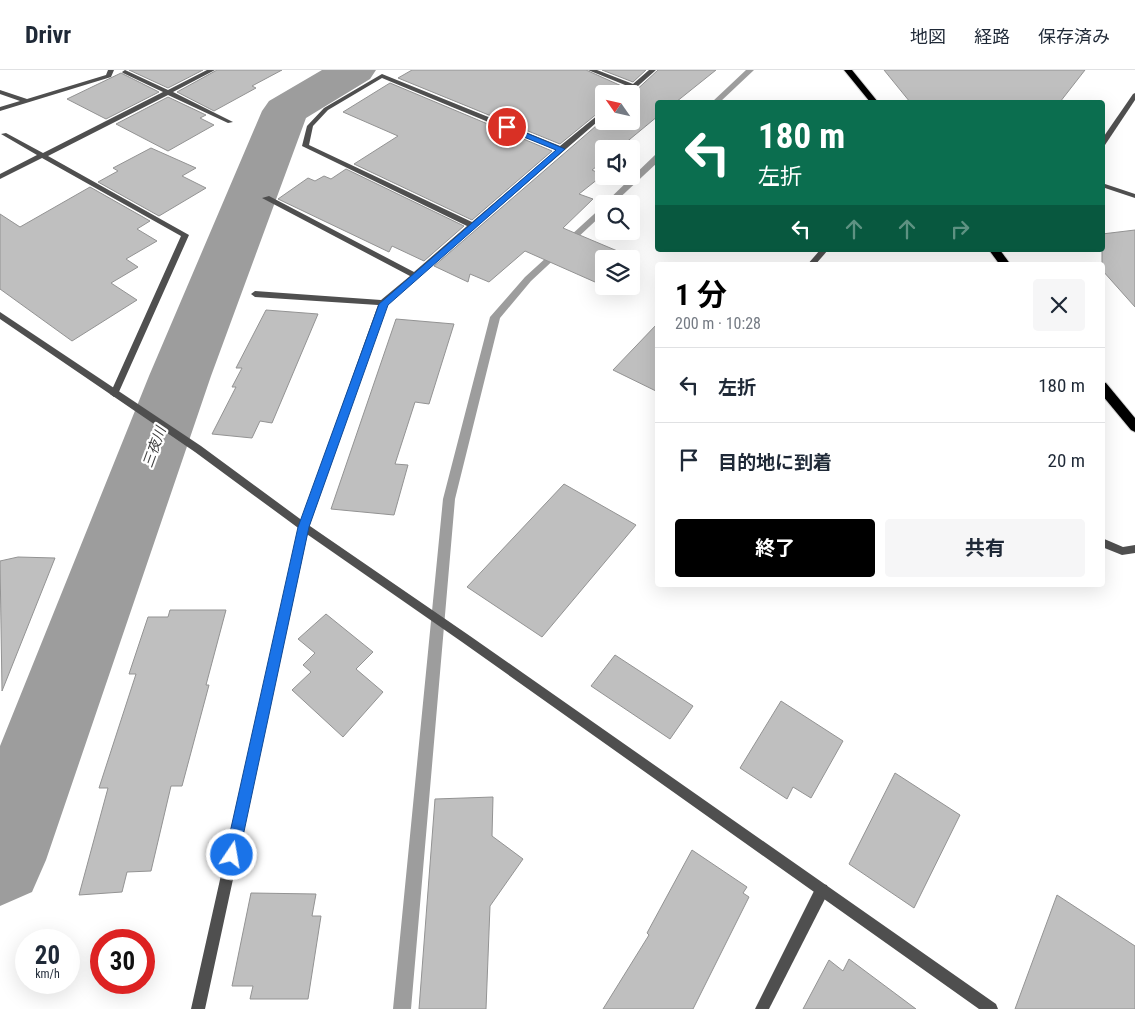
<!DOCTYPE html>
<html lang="ja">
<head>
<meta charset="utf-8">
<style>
  :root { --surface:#fff; --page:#f6f6f7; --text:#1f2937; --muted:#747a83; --line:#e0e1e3; --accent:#000 }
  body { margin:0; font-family:"Roboto Condensed","Noto Sans JP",sans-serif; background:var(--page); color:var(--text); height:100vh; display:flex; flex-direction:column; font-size:19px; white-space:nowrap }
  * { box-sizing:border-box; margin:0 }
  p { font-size:16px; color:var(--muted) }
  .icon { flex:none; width:28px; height:28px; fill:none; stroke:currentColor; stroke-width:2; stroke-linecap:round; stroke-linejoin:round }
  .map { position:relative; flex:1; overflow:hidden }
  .sheet { position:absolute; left:655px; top:192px; width:450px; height:325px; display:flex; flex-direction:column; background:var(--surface); border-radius:5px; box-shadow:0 5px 20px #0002 }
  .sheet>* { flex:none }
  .banner { position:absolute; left:655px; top:30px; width:450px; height:152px; border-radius:5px; box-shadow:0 5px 20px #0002; background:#0b6e4f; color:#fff; overflow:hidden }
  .needle { width:32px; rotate:304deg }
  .buttons { position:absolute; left:595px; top:15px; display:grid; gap:10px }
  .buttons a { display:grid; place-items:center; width:45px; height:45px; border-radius:5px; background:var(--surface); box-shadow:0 5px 20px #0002; font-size:25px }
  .speed { position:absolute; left:15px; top:859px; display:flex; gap:10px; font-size:25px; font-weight:700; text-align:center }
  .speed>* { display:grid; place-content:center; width:65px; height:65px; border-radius:50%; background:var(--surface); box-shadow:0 5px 20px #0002; line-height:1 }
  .speed small { font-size:12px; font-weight:400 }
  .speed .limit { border:8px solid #d22; background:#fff; color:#111 }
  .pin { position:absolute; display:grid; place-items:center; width:42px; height:42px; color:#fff; margin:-21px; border:2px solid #fff; border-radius:50%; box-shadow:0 1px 5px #0007 }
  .me { position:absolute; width:55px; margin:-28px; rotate:12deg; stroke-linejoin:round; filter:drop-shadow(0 0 4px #0008) }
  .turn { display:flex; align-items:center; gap:18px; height:105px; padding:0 20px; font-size:22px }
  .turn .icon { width:65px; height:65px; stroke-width:2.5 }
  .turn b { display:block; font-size:35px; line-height:42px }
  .lanes { display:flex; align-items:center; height:48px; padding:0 20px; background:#0003; justify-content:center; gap:25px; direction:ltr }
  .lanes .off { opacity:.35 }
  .round { display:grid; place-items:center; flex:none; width:52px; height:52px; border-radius:5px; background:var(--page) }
  .head { display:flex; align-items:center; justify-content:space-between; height:85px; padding:0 20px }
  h1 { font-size:30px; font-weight:700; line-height:38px; color:var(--accent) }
  .button { display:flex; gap:10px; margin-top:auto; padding:10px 20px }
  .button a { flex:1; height:58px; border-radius:5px; background:var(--accent); color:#fff; font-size:20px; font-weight:700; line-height:58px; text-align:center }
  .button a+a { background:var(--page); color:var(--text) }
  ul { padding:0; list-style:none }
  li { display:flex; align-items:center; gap:15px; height:75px; padding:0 20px; border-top:1px solid var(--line) }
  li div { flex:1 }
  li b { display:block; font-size:19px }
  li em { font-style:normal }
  header { display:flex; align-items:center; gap:30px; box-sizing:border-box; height:70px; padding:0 25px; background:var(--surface); border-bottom:1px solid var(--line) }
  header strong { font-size:24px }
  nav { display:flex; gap:28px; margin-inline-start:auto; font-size:18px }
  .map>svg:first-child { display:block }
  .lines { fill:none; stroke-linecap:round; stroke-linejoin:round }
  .stream { fill:#9d9d9d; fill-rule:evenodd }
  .river { fill:#9d9d9d; fill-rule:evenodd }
  .building { fill:#bfbfbf; stroke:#939393 }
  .trunk-casing { stroke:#dbdbdb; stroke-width:2 }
  .service { fill:#4f4f4f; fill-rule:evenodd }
  .minor { fill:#4f4f4f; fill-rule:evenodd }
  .tertiary { fill:#4f4f4f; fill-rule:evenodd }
  .trunk { fill:#000; fill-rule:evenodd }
  .route { fill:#1a73e8; stroke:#114b97 }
  .labels { text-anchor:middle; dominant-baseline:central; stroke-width:4.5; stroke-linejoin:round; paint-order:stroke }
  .water-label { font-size:14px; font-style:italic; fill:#3e3e3e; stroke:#fff }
</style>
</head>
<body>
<header>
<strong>Drivr</strong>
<nav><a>地図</a><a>経路</a><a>保存済み</a></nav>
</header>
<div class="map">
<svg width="1135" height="939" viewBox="0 0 1135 939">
  <rect width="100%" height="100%" fill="#fff"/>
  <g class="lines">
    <g class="stream">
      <path d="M 746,0 L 754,0 L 720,32 L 712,32 Z"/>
      <path d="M 655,85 L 658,85 L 658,92 L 613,134 L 604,134 Z"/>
      <path d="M 604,135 L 604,143 L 531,211 L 500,248 L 455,429 L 411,939 L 393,939 L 443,429 L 490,247 L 525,207 Z"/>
    </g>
    <path class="river" d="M 322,0 L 376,0 L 370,9 L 306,48 L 211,306 L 46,790 L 32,822 L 0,836 L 0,676 L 149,306 L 262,41 L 269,31 Z"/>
  </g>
  <g class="building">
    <path d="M 129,0 L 203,0 L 168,18 Z"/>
    <path d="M 217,0 L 282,0 L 252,16 L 256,18 L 214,41 L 177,22 Z"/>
    <path d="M 412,0 L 586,0 L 626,18 L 620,24 L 604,24 L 604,38 L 560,74 L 398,8 Z"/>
    <path d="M 602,0 L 646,0 L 633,12 Z"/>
    <path d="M 658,0 L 716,0 L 676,32 L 658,32 L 658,46 L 618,79 L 604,79 L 604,91 L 592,100 L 603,105 L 579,124 L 593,129 L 563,158 L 634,188 L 631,190 L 604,189 L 604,216 L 525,181 L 489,212 L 470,204 L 468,212 L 434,196 L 604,49 L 604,51 L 631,51 L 631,25 Z"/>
    <path d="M 884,0 L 1085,0 L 1060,32 L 910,32 Z"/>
    <path d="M 121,3 L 159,22 L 106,49 L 67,29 Z"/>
    <path d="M 390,13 L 552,81 L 472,150 L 354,94 L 398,66 L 343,42 Z"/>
    <path d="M 168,27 L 206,45 L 200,48 L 214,55 L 168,81 L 116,54 Z"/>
    <path d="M 151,78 L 196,98 L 182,106 L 206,118 L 159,146 L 98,112 L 118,101 L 113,98 Z"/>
    <path d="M 346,99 L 464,156 L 424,191 L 392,176 L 389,182 L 278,129 L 308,108 L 315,111 L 324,106 L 331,109 Z"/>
    <path d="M 90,117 L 150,151 L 137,159 L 157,171 L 126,189 L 138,197 L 111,213 L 137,230 L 72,271 L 0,219 L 0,144 L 20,157 Z"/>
    <path d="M 1135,160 L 1135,237 L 1102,200 L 1102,164 Z"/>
    <path d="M 266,240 L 318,244 L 272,353 L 260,351 L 252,368 L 212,364 L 236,317 L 232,317 L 242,298 L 236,298 Z"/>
    <path d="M 396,249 L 454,254 L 429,334 L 415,332 L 395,394 L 408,395 L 394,445 L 331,439 Z"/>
    <path d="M 658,253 L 658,322 L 613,300 Z"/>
    <path d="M 564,414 L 636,455 L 542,567 L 467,517 Z"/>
    <path d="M 18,487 L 55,488 L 2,621 L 0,491 Z"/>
    <path d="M 170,540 L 226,540 L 206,615 L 209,615 L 182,716 L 171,716 L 151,801 L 127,802 L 122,822 L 79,825 L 108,718 L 99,718 L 136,604 L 129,604 L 148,547 L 168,547 Z"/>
    <path d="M 326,544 L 373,582 L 356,599 L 383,622 L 343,667 L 292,620 L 311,602 L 303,595 L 315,583 L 298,569 Z"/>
    <path d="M 615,585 L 693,636 L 670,669 L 591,616 Z"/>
    <path d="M 781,631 L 843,671 L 811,728 L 793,717 L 787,729 L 740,698 Z"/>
    <path d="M 895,703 L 960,745 L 914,838 L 849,794 Z"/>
    <path d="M 493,727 L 492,766 L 523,789 L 490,836 L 486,939 L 419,939 L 435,729 Z"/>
    <path d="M 692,780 L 747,817 L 743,823 L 749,827 L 693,939 L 603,939 L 649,865 L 647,863 Z"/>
    <path d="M 251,823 L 316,824 L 312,846 L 321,846 L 308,929 L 250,929 L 253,916 L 232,916 Z"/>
    <path d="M 1057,825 L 1135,876 L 1135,939 L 1015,939 Z"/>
    <path d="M 849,889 L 916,939 L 803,939 L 829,890 L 843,901 Z"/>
  </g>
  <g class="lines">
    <g class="trunk-casing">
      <g id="trunk">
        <path d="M 844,0 L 852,0 L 878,32 L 870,32 Z"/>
        <path d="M 989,180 L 1000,180 L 1011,195 L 1000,195 Z"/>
        <path d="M 1102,312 L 1106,313 L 1135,348 L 1135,362 L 1131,360 L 1102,325 Z"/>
      </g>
    </g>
    <g class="service">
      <path d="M 820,180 L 828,180 L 815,195 L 807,195 Z"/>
      <path d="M 1102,468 L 1123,477 L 1135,475 L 1135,483 L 1122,485 L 1102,477 Z"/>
    </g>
    <g class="minor">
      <path d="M 108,0 L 114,0 L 111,7 L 0,41 L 0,37 L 20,31 L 0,24 L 0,20 L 27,29 L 106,5 Z"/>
      <path d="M 125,0 L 168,20 L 207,0 L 215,0 L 173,22 L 233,52 L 228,53 L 168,25 L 48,86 L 189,165 L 118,324 L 114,327 L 110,324 L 181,166 L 42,88 L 0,109 L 0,104 L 37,85 L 1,64 L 6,63 L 43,83 L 163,22 L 123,3 L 122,2 Z"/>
      <path d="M 588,0 L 597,0 L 633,14 L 649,0 L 656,0 L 629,24 L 622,24 L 630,17 Z"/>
      <path d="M 382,4 L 560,76 L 604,40 L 604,46 L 387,234 L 309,457 L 205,939 L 191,939 L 299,457 L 378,235 L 255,227 L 251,224 L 255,221 L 381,230 L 410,206 L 262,128 L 269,126 L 414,202 L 467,156 L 302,76 L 307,56 L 324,38 ZM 382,8 L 556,80 L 472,152 L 309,75 L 313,56 L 328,40 Z"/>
      <path d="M 1135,23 L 1135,30 L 1105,75 L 1102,77 L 1102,69 L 1133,24 Z"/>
      <path d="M 1102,113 L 1135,124 L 1135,128 L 1102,117 Z"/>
      <path d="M 822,814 L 827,815 L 828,820 L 827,825 L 769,939 L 755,939 L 817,815 Z"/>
    </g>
    <path class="tertiary" d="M 0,242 L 201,376 L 307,454 L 470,566 L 996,934 L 998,939 L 979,939 L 462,572 L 301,460 L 195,382 L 0,249 Z"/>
    <use href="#trunk" class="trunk"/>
  </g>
  <path class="route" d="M 507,55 L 565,79 L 388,235 L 309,457 L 239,785 L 237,790 L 232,792 L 227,790 L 225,785 L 298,457 L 379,234 L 556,80 L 504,59 L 503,57 Z"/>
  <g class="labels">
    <g class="water-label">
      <text transform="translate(154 377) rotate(-70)">三夜川</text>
    </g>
  </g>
</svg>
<div class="buttons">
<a><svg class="needle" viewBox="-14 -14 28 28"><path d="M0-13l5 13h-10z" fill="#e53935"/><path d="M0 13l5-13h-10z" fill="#747a83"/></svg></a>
<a><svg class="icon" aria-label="sound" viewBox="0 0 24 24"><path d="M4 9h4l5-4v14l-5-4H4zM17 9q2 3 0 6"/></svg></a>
<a><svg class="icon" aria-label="search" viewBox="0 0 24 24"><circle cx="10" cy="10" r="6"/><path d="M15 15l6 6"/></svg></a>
<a><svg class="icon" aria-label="layers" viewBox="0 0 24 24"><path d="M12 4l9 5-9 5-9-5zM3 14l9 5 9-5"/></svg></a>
</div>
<div class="speed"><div>20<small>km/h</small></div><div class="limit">30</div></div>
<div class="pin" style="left:507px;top:57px;background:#d93025"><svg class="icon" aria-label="arrive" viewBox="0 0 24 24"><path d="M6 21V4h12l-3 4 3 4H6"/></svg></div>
<svg class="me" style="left:232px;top:785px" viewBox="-20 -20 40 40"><circle r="17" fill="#1a73e8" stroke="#fff" stroke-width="3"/><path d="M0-11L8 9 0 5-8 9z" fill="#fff"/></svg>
<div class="banner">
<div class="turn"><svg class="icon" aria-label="left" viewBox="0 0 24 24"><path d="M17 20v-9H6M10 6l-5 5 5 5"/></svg><div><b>180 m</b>左折</div></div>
<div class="lanes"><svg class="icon" aria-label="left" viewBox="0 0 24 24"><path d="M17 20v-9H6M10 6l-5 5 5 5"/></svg><svg class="icon off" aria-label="ahead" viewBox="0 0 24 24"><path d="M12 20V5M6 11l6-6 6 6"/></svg><svg class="icon off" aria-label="ahead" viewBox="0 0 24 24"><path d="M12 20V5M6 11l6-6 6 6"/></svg><svg class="icon off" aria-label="right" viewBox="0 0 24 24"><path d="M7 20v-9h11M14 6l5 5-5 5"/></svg></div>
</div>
<section class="sheet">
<div class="head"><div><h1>1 分</h1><p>200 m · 10:28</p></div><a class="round"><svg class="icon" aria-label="close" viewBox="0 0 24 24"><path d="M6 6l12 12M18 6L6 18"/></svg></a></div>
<ul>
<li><svg class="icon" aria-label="left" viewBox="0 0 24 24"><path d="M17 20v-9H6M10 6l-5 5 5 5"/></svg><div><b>左折</b></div><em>180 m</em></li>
<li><svg class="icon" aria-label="arrive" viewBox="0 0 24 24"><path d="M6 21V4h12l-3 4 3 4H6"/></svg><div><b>目的地に到着</b></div><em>20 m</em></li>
</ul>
<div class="button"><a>終了</a><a>共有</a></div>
</section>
</div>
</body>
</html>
